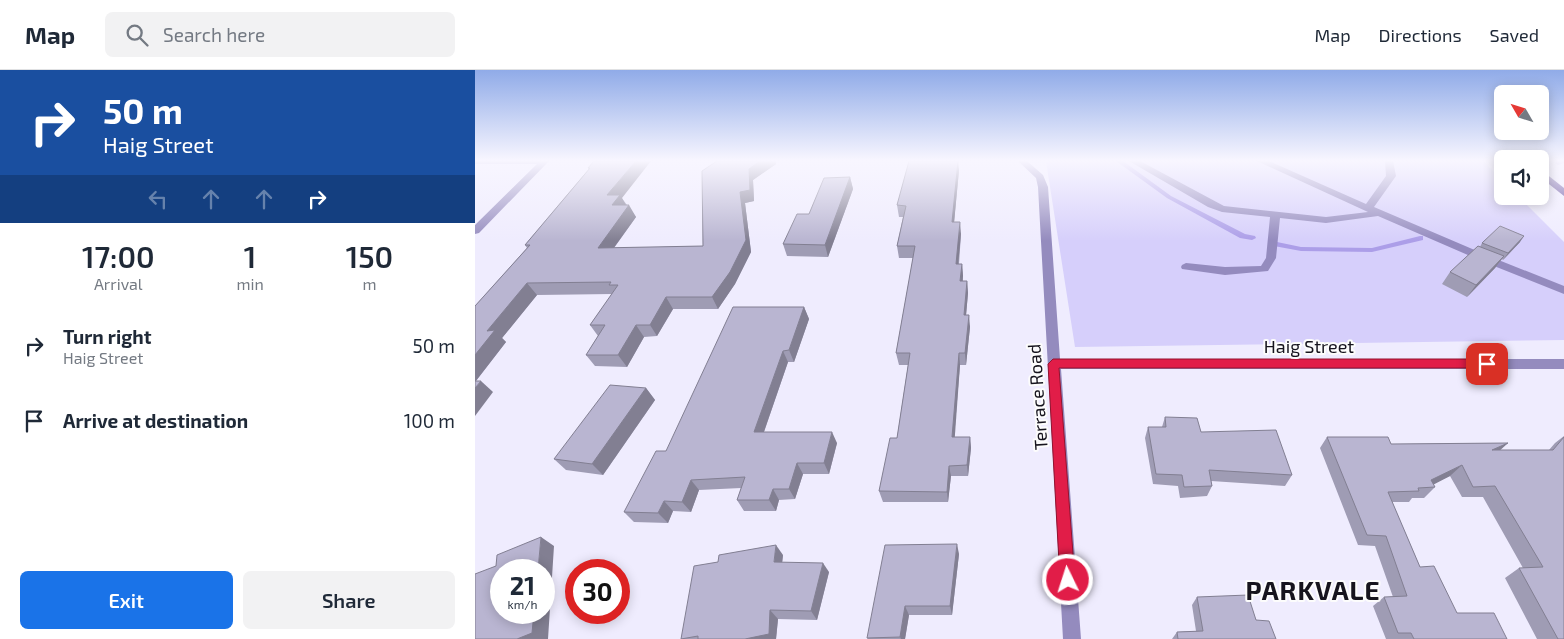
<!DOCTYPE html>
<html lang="en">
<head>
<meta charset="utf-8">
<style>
  :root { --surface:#fff; --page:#f2f2f3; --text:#1f2937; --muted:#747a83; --line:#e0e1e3; --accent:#1a73e8 }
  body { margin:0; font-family:"Exo 2",sans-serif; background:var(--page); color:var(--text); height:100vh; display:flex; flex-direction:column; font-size:19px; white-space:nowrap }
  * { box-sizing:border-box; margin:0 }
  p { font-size:16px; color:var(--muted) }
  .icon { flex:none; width:28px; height:28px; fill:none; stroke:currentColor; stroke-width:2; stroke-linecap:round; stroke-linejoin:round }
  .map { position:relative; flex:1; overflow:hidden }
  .panel { display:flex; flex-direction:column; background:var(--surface); width:475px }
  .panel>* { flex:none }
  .top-card { background:#1a4fa0; color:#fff; overflow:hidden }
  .needle { width:32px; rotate:309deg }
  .buttons { position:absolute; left:1019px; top:15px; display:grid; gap:10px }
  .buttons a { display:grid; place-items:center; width:55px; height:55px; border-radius:8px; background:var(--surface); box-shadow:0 2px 12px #0003; font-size:25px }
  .speed { position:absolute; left:15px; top:489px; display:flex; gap:10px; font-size:25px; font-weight:700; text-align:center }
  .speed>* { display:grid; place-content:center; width:65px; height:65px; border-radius:50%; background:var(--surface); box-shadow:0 2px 12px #0003; line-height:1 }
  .speed small { font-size:12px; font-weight:400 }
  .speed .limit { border:8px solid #d22; background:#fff; color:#111 }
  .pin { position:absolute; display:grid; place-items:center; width:42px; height:42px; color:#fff; margin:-21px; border-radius:10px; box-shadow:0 2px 8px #0006 }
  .me { position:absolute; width:55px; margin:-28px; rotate:356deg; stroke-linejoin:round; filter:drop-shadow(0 0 4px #0008) }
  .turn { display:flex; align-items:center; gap:18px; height:105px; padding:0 20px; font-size:22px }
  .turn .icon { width:65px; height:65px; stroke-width:2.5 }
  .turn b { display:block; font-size:35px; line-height:42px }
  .lanes { display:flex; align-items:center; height:48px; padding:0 20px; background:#0003; justify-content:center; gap:25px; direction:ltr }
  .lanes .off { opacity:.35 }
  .eta { display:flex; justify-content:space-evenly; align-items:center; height:85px; text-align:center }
  .eta b { font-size:30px; font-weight:600; line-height:35px }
  .primary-button { display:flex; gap:10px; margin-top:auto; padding:10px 20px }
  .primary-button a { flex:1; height:58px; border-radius:8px; background:var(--accent); color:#fff; font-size:20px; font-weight:600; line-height:58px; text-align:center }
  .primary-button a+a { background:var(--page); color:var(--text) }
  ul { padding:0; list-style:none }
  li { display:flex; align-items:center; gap:15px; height:75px; padding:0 20px }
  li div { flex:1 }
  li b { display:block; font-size:19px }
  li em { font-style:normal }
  header { display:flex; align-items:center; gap:30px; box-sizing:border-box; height:70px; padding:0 25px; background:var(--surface); border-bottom:1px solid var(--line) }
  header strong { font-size:24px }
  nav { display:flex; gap:28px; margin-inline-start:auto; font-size:18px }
  .search { width:350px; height:45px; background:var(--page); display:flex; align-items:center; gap:12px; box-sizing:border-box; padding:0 18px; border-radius:8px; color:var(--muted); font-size:19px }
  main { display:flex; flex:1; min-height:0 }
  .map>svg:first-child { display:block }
  .green { fill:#d6cffb }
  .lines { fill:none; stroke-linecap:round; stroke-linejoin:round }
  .stream { fill:#ac9ee8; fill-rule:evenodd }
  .minor { fill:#948bbe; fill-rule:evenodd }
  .major { fill:#4e358e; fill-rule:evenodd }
  .wall { fill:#9f9cb4 }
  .shaded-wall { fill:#827f92 }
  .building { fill:#b9b5d1; stroke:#827f92 }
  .route { fill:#e11d48; stroke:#92132f }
  .labels { text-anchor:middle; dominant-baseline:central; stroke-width:4; stroke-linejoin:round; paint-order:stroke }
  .street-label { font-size:18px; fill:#16141e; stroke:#fcfcfc }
  .near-district-label { font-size:26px; font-weight:bold; letter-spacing:1px; fill:#16141e; stroke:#fcfcfc }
</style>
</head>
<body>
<header>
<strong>Map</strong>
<div class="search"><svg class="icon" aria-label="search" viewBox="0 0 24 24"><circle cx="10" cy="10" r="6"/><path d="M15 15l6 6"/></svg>Search here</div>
<nav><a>Map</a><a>Directions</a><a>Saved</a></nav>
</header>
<main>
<section class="panel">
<div class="top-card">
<div class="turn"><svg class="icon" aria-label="right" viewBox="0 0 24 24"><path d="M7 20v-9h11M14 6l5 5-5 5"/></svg><div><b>50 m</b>Haig Street</div></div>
<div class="lanes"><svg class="icon off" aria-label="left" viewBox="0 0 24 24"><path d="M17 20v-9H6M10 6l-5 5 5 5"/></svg><svg class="icon off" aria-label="ahead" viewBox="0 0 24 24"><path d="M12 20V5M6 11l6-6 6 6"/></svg><svg class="icon off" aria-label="ahead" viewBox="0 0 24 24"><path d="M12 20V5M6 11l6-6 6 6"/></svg><svg class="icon" aria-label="right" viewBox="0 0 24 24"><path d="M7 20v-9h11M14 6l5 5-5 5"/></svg></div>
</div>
<div class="eta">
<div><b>17:00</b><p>Arrival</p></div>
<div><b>1</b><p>min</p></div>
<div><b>150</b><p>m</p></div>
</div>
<ul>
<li><svg class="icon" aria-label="right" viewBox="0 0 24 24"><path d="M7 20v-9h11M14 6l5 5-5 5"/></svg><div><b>Turn right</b><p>Haig Street</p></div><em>50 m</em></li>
<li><svg class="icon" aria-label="arrive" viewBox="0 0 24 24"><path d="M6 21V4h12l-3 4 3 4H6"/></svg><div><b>Arrive at destination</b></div><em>100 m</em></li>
</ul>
<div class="primary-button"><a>Exit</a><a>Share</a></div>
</section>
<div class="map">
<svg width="1089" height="569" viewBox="0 0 1089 569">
  <rect width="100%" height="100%" fill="#efecfe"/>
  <path class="green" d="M 571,91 L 1008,91 L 1027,110 L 1028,126 L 1043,126 L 1089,172 L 1089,270 L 600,277 Z"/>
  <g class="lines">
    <g class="stream">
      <path d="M 641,91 L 648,91 L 696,126 L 770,164 L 780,166 L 781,168 L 777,170 L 765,168 L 692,128 Z"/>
      <path d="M 1089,91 L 1089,93 L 1083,95 L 1080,93 L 1082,91 Z"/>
      <path d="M 945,166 L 948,166 L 948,170 L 897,182 L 826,181 L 799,176 L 798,174 L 802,172 L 826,177 L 897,178 Z"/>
    </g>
    <g class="minor">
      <path d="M 0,91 L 74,91 L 4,163 L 0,164 L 0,155 L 62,94 L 0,94 Z"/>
      <path d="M 543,91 L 552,91 L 568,105 L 573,117 L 585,289 L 1089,289 L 1089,299 L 586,299 L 606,569 L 588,569 L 563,117 L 561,108 Z"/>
      <path d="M 654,91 L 665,91 L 749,136 L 851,147 L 893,142 L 782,91 L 794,91 L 891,134 L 911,106 L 910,91 L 918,91 L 921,106 L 899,137 L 1016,187 L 1089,216 L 1089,224 L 1009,192 L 903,146 L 851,153 L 805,148 L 801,188 L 793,201 L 750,205 L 707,199 L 706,197 L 707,195 L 711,193 L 750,197 L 786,196 L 791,188 L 795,147 L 747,142 L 733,137 Z"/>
    </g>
    <path class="major" d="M 1065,99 L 1089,118 L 1089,126 L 1065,107 Z"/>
  </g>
  <g class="wall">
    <path d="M 119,91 L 161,147 L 139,178 L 228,176 L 242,91 L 300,91 L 301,94 L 278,110 L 279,131 L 270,133 L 276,182 L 260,214 L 243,239 L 198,239 L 182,266 L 169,267 L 152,297 L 120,296 L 111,285 L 123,266 L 115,255 L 137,224 L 62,225 L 27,268 L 31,272 L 1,311 L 0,318 L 0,236 L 52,178 L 50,175 L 114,99 L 113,98 Z"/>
    <path d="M 484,100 L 479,152 L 486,164 L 484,194 L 487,194 L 488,206 L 488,211 L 492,211 L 493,223 L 491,245 L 495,257 L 491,295 L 485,295 L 479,367 L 495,367 L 496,378 L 493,406 L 476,406 L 473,432 L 408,432 L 404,421 L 422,368 L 433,295 L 424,295 L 421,283 L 438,188 L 424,188 L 422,176 L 428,147 L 424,147 L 422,135 Z"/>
    <path d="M 375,107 L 378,119 L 353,187 L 312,186 L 308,174 L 334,144 Z"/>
    <path d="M 1045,172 L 1028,190 L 1027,189 L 1020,198 L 992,227 L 967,214 L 975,202 L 1005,177 L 1007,173 Z"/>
    <path d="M 329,237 L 334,249 L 319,292 L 313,292 L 289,362 L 362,373 L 354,404 L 328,404 L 320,429 L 304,430 L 301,441 L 269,441 L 262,430 L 266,418 L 224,420 L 216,442 L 198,441 L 193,453 L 159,452 L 149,442 L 191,381 Z"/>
    <path d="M 171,318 L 180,330 L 128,405 L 91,400 L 79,389 Z"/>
    <path d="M 690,347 L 726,362 L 817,405 L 810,416 L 736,411 L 737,416 L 732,426 L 705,428 L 703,416 L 678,414 L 670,368 L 673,357 L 687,357 Z"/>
    <path d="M 1089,366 L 1089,569 L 1062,569 L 1030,508 L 1044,498 L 1048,498 L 1008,427 L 987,427 L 975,406 L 958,414 L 960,417 L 949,428 L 937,428 L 934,432 L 917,432 L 945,497 L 982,543 L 1032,569 L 911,569 L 898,536 L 909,527 L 918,527 L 900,476 L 883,475 L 845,378 L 852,367 L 916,374 L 1033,373 L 1024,380 L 1074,380 L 1080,373 Z"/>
    <path d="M 484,484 L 477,545 L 434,545 L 430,569 L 393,569 L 392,568 Z"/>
    <path d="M 308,485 L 307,493 L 354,502 L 342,550 L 303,549 L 301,569 L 206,569 Z"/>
    <path d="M 722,527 L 781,550 L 801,569 L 697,569 L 702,562 L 721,561 L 717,535 Z"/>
  </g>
  <g class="shaded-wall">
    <path d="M 161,91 L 176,91 L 147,128 L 152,137 L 137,135 L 132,125 Z"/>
    <path d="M 285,91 L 300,91 L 301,94 L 278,110 L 279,131 L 270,133 L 276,182 L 260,214 L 243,239 L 237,227 L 265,122 L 274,99 Z"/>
    <path d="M 483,91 L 484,100 L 478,164 L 477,152 Z"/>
    <path d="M 375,107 L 378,119 L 353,187 L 350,175 Z"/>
    <path d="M 154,135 L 161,147 L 130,190 L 123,178 Z"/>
    <path d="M 485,152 L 486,164 L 482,206 L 481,194 Z"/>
    <path d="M 1049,166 L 1045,172 L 1028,190 L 1033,183 Z"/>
    <path d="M 1029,186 L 1020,198 L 992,227 L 1001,215 Z"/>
    <path d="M 487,194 L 488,206 L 486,223 L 485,211 Z"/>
    <path d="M 492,211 L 493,223 L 490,257 L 489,245 Z"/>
    <path d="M 52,213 L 62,225 L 27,268 L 31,272 L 0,312 L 0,285 L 12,261 Z"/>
    <path d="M 191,227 L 198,239 L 182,266 L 175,255 Z"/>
    <path d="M 329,237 L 334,249 L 319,292 L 314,280 Z"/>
    <path d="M 494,245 L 495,257 L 491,295 L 490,283 Z"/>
    <path d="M 161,255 L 169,267 L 152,297 L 143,285 Z"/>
    <path d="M 308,281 L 313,292 L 285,373 L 279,362 Z"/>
    <path d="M 484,283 L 485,295 L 479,378 L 477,367 Z"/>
    <path d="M 6,311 L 18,322 L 0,346 L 0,318 Z"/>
    <path d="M 171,318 L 180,330 L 128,405 L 117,394 Z"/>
    <path d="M 357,362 L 362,373 L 354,404 L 349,393 Z"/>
    <path d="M 495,367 L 496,378 L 493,406 L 492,395 Z"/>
    <path d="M 1033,373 L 1021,384 L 1017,380 Z"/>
    <path d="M 322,393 L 328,404 L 320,429 L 314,419 Z"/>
    <path d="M 987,395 L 975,406 L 952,418 L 956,410 Z"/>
    <path d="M 474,396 L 476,406 L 473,432 L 472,422 Z"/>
    <path d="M 216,410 L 224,420 L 216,442 L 207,432 Z"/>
    <path d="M 298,419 L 304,430 L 301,441 L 294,430 Z"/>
    <path d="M 189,431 L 198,441 L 193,453 L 183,443 Z"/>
    <path d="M 66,467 L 79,476 L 73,569 L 42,569 L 59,542 L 69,542 L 69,500 L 63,500 Z"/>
    <path d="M 482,474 L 484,484 L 477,545 L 475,536 Z"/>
    <path d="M 301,475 L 308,485 L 306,502 L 299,492 Z"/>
    <path d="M 348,493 L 354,502 L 342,550 L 336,541 Z"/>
    <path d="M 430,536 L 434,545 L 430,569 L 426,569 L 425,567 Z"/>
    <path d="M 295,540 L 303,549 L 301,569 L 270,569 Z"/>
  </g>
  <g class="building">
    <path d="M 119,91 L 161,91 L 132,125 L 145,125 L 137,135 L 154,135 L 123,178 L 228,176 L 227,101 L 242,91 L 285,91 L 274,99 L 275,120 L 265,122 L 271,170 L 255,202 L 237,227 L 191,227 L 175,255 L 161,255 L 143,285 L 111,285 L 130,255 L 115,255 L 143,215 L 134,215 L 136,212 L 52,213 L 12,261 L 20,260 L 0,285 L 0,236 L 55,175 L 50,175 L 115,98 L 113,98 Z"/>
    <path d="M 434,91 L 483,91 L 477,152 L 485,152 L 481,194 L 487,194 L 485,211 L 492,211 L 489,245 L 494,245 L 490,283 L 484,283 L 477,367 L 495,367 L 492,395 L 474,396 L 472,422 L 404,421 L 415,368 L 422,368 L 435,283 L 421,283 L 440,176 L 422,176 L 431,136 L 422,135 Z"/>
    <path d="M 375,107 L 350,175 L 308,174 L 322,144 L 334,144 L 349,108 Z"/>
    <path d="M 1025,156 L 1049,166 L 1033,183 L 1007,173 Z"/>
    <path d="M 1003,176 L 1029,186 L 1001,215 L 975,202 Z"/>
    <path d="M 258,237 L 329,237 L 314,280 L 308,281 L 279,362 L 357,362 L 349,393 L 322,393 L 314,419 L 298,419 L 294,430 L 262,430 L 270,407 L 216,410 L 207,432 L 189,431 L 183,443 L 149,442 L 181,381 L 191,381 Z"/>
    <path d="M 0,311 L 6,311 L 0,318 Z"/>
    <path d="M 135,315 L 171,318 L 117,394 L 79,389 Z"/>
    <path d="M 690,347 L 722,348 L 726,362 L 801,360 L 817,405 L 734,400 L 737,416 L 709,417 L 707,405 L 681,404 L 673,357 L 691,357 Z"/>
    <path d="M 852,367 L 913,367 L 916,374 L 1033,373 L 1017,380 L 1078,380 L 1089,367 L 1089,569 L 1083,569 L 1044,498 L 1068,497 L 1020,416 L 998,417 L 987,395 L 956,410 L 960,417 L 943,418 L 944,421 L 913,422 L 945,497 L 959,496 L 982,543 L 1019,543 L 1032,569 L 939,569 L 936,563 L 923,563 L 909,527 L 932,526 L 911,466 L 892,465 Z"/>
    <path d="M 66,467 L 63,500 L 26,500 L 26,542 L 59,542 L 57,563 L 42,569 L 0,569 L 0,504 L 21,496 L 22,485 Z"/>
    <path d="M 482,474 L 475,536 L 430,536 L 425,567 L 392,568 L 410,475 Z"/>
    <path d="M 301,475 L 299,492 L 348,493 L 336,541 L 295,540 L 294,564 L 270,569 L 223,569 L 223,566 L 206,569 L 219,496 L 243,492 L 244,485 Z"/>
    <path d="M 773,525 L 781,550 L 794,551 L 801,569 L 703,569 L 702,562 L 728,561 L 722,527 Z"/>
  </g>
  <linearGradient id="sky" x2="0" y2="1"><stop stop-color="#90abe8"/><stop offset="0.53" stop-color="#f8f6ff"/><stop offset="1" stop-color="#f8f6ff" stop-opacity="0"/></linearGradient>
  <rect width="1089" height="171" fill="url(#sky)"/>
  <path class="route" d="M 578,289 L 1012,289 L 1017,294 L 1012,298 L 584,298 L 600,510 L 598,515 L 593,518 L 587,515 L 585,510 L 573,294 Z"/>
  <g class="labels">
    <g class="street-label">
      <text x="834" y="276">Haig Street</text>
      <text transform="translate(562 327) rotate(-94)">Terrace Road</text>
    </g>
    <g class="near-district-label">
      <text x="838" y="519">PARKVALE</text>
    </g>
  </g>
</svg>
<div class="buttons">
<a><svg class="needle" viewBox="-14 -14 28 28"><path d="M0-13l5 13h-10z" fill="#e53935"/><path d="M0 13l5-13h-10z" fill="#747a83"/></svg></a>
<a><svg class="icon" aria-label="sound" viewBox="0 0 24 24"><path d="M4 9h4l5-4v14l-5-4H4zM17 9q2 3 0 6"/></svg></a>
</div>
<div class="speed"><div>21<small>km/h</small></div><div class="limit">30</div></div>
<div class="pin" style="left:1012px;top:294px;background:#d93025"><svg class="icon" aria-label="arrive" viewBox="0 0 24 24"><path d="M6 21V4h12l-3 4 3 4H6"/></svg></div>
<svg class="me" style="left:593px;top:510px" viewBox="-20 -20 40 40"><circle r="17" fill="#e11d48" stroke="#fff" stroke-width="3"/><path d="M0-11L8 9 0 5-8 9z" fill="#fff"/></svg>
</div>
</main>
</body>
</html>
